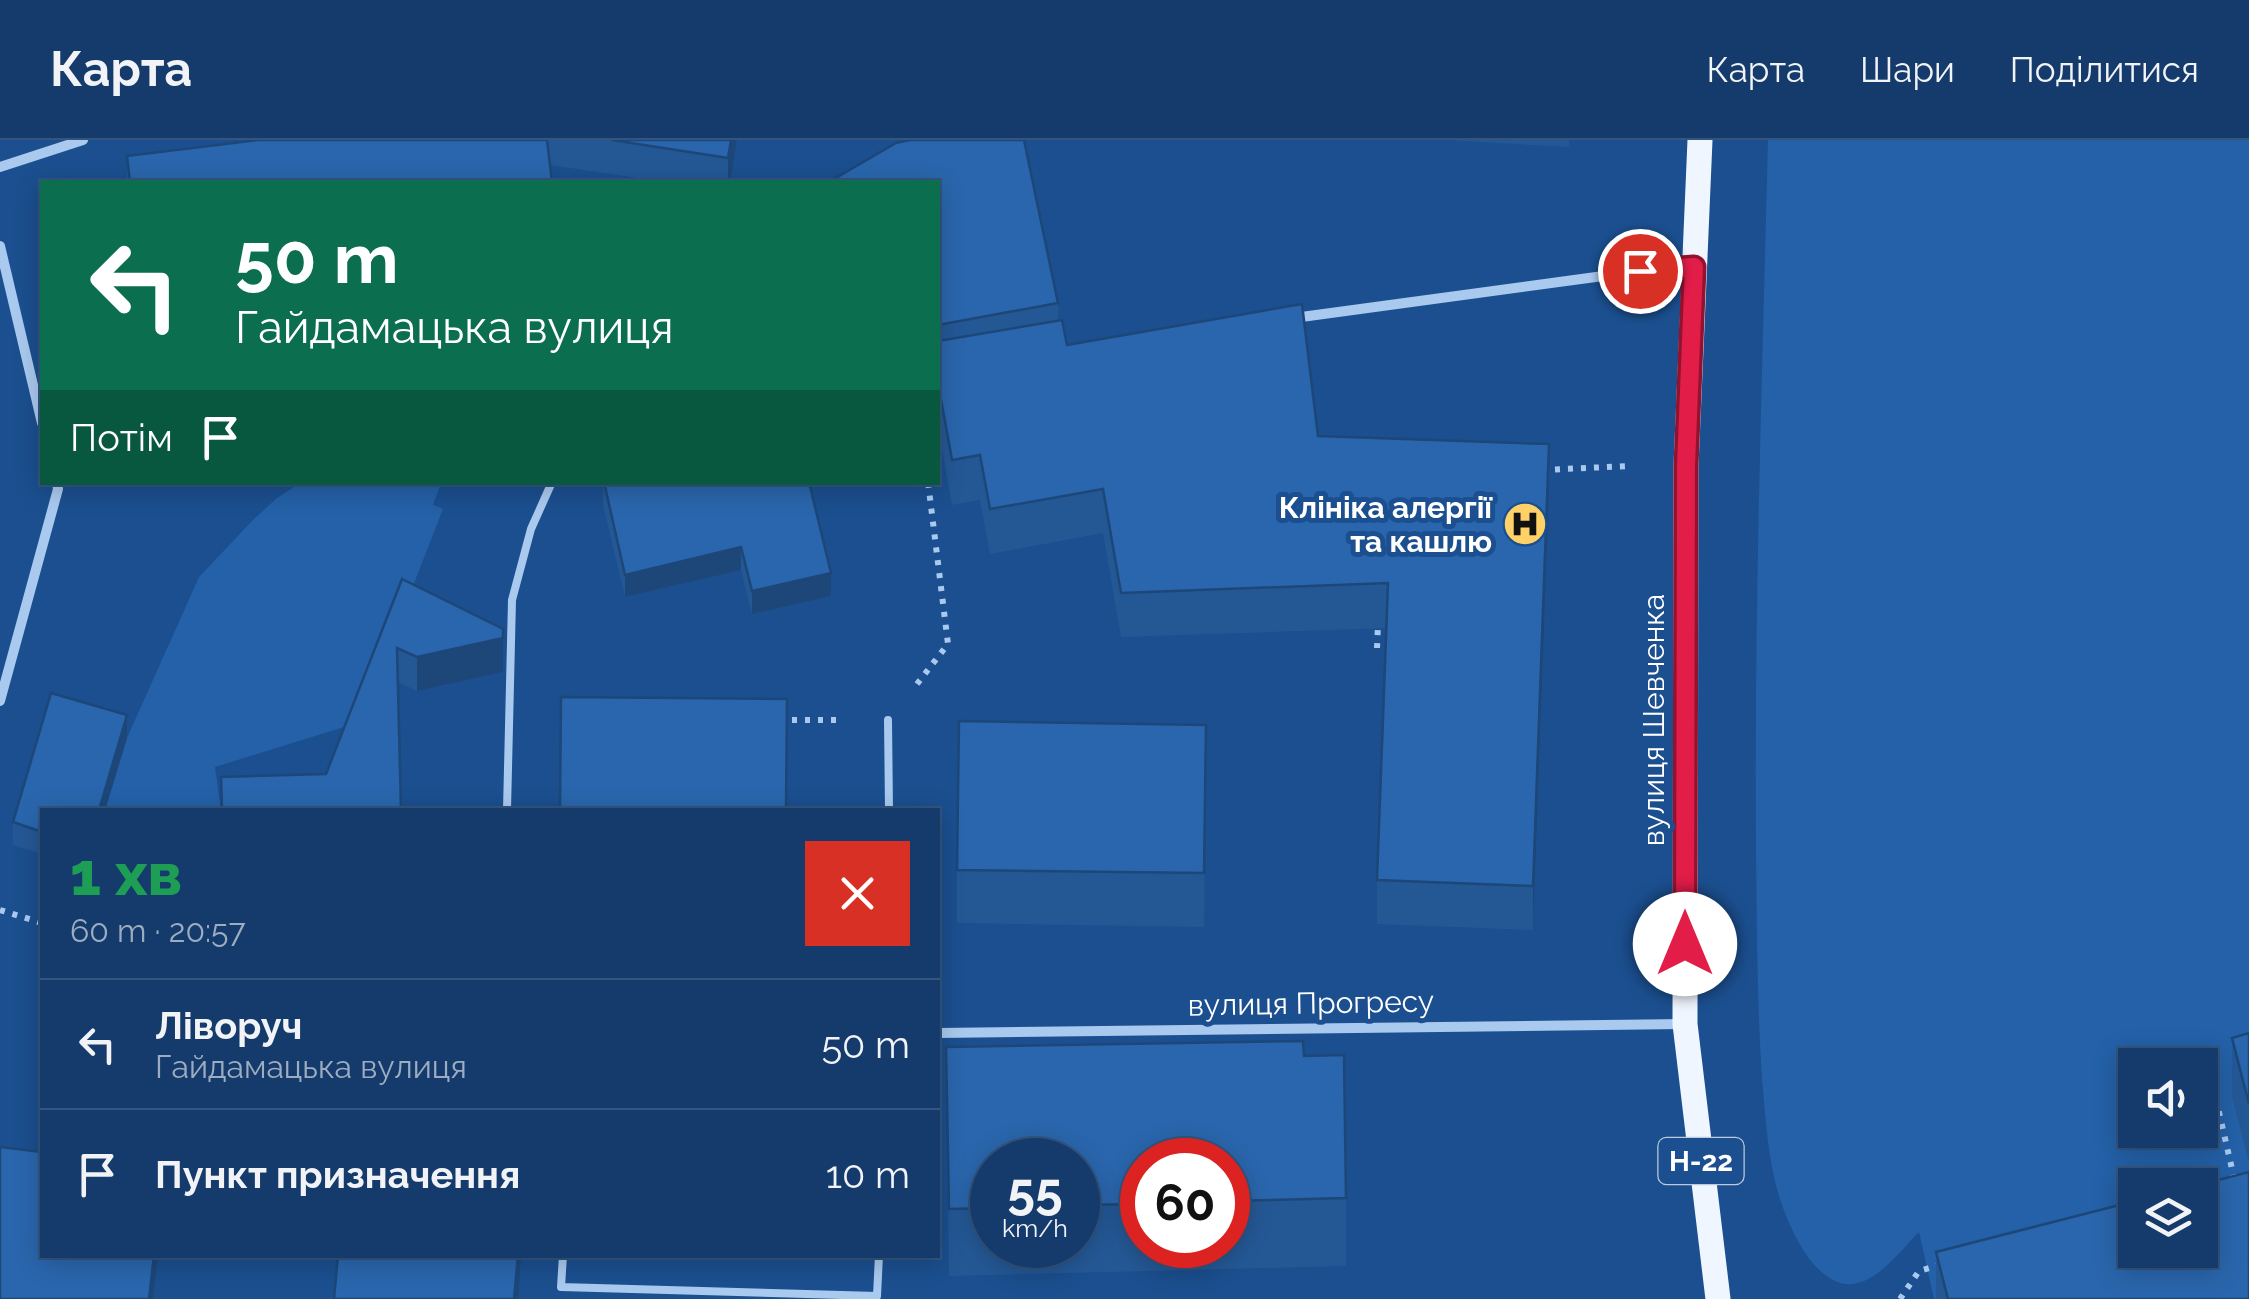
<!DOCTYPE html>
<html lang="uk">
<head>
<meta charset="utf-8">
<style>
  :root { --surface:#143b6b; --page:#214673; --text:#f1f3f6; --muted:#9dadc1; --line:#33557e }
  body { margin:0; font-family:Raleway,sans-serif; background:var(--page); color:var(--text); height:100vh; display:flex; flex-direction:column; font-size:38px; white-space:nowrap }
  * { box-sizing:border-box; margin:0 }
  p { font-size:32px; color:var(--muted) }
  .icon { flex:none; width:55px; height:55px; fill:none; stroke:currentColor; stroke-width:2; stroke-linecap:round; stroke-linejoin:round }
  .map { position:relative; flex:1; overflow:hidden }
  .sheet { position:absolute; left:40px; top:668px; width:900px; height:450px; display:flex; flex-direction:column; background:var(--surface); border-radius:0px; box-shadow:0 5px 25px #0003,0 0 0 2px var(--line) }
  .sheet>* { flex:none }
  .guide { position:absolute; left:40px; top:40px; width:900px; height:305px; border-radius:0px; box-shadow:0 5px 25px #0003,0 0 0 2px var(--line); background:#0b6e4f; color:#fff; overflow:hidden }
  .fabs { position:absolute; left:2118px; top:908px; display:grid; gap:20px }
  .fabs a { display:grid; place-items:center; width:100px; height:100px; border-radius:0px; background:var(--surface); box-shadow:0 5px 25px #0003,0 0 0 2px var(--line); font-size:50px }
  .speed { position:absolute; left:970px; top:998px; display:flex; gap:20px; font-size:50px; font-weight:700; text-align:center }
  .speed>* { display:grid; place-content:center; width:130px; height:130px; border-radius:50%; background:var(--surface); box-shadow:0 5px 25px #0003,0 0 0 2px var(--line); line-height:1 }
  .speed small { font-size:25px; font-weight:400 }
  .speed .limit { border:15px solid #d22; background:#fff; color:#111 }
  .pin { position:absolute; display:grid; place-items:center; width:85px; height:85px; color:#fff; margin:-42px; border:5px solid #fff; border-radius:50%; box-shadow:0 2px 10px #0007 }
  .me { position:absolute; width:110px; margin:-55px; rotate:0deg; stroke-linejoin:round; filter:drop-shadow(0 0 8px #0008) }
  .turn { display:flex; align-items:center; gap:35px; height:210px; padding:0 30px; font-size:45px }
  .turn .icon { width:130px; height:130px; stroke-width:2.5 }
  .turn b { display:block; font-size:70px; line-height:85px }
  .then { display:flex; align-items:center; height:95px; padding:0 30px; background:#0003; gap:20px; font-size:38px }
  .round { display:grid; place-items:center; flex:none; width:105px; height:105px; border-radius:0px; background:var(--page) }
  .summary { display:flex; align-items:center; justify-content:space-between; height:170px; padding:0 30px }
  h1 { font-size:60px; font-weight:800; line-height:75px; color:#1e9e55 }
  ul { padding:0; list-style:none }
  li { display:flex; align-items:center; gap:30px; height:130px; padding:0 30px; border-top:2px solid var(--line) }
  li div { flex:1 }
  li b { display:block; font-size:38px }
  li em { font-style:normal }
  header { display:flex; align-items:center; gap:60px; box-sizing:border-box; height:140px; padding:0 50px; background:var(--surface); border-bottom:2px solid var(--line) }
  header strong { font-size:48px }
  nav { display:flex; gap:55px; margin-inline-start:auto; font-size:35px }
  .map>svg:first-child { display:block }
  .green { fill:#2461a8; fill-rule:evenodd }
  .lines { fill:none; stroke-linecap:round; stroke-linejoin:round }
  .path { stroke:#a9c9ee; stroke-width:6; stroke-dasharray:5 8; stroke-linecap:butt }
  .lane { stroke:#a9c9ee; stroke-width:8 }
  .street { stroke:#a9c9ee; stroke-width:10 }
  .primary { stroke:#f0f6ff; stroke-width:25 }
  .wall { fill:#245895; fill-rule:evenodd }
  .shaded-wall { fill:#1d4779 }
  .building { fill:#2a66ad; stroke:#1d4779; stroke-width:2.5 }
  .route-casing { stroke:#92132f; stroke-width:25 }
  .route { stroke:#e11d48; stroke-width:18 }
  .labels { text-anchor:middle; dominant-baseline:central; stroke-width:10; stroke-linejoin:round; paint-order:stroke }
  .shield { fill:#1b4f8f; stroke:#bbcadd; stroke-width:2.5 }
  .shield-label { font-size:28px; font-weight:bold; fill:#fff }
  .poi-label { font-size:30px; font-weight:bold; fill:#fff; stroke:#1b4f8f; text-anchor:end }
  .street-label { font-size:30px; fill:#fff; stroke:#1b4f8f }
</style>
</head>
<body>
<header>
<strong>Карта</strong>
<nav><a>Карта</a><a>Шари</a><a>Поділитися</a></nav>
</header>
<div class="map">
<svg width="2249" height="1159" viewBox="0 0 2249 1159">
  <rect width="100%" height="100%" fill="#1b4f8f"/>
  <g class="green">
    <path d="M 1768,0 L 2249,0 L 2249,1159 L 1934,1159 L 1919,1092 C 1898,1113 1867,1158 1833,1140 C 1802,1124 1781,1069 1774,1037 C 1767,1005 1765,972 1762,939 C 1757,864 1757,788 1756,712 C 1754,475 1762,237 1768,0 ZM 2135,925 L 2200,925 L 2200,990 L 2135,990 ZM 2135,1045 L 2200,1045 L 2200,1110 L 2135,1110 Z"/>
    <path d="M 300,343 L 441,343 L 433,365 L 443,369 L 360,582 L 215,627 L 221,670 L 105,670 L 127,598 L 199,437 L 253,380 L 277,358 Z"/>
  </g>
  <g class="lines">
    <g class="path">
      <path d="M 1542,330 L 1629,326"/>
      <path d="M 1377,508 L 1378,484"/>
      <path d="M 917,544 L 948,504 L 928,342"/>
      <path d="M 779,580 L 842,580"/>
      <path d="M 0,770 L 42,783"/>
      <path d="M 2213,946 L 2235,1042"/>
      <path d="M 1900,1159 L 1919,1131 L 1940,1125"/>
    </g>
    <g class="lane">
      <path d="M 888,580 L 889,670"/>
      <path d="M 507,670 L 512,460 L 531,389 L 552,342"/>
      <path d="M 563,1115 L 561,1147 L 877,1156 L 879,1115"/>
    </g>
    <g class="street">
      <path d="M 0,27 L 83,0"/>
      <path d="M 0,106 L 42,283"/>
      <path d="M 1294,178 L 1640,131 L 1694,127"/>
      <path d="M 0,561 L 58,349 L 57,342"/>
      <path d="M 938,893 L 1684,884"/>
    </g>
    <path class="primary" d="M 1700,0 L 1686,326 L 1685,884 L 1718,1159"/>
  </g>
  <g class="wall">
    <path d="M 259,0 L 737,0 L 730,42 L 665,42 L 550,25 L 552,42 L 127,42 L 127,16 Z"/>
    <path d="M 1449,0 L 1569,0 L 1569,7 Z"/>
    <path d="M 938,42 L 1058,163 L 1058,180 L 1067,205 L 1318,296 L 1549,349 L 1533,790 L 1377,784 L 1377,740 L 1387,488 L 1121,497 L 1103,393 L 990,414 L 980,360 L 952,365 L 938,287 Z"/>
    <path d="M 603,342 L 809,342 L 831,456 L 752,474 L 741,430 L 625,457 L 603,365 Z"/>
    <path d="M 402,439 L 503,489 L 503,532 L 417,551 L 398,542 L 401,670 L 221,670 L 221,637 L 326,634 Z"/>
    <path d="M 127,598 L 105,670 L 42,670 L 42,714 L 13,705 L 13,682 Z"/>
    <path d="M 1206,638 L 1204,787 L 957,783 L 957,730 Z"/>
    <path d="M 2249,893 L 2249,1023 L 2232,956 L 2232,898 Z"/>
    <path d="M 946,907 L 1304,916 L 1346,1058 L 1346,1126 L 949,1136 ZM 992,1020 L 1078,1020 L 1078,1105 L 992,1105 ZM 1142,1020 L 1228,1020 L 1228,1105 L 1142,1105 Z"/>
    <path d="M 1936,1112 L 2249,1159 L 1936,1159 Z"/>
  </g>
  <g class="shaded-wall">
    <path d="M 731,0 L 737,0 L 730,42 L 728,42 L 728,18 Z"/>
    <path d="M 1549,304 L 1549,349 L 1533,790 L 1533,746 Z"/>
    <path d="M 741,407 L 741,430 L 625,457 L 625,435 Z"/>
    <path d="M 831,433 L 831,456 L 752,474 L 752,451 Z"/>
    <path d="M 503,498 L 503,532 L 417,551 L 417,517 Z"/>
    <path d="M 127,575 L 127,598 L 105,670 L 99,670 Z"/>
    <path d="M 154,1115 L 158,1115 L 153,1159 L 149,1159 Z"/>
    <path d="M 518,1115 L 521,1115 L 518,1159 L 514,1159 Z"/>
  </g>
  <g class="building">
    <path d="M 259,0 L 547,0 L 552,42 L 130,42 L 127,16 Z"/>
    <path d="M 612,0 L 731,0 L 728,18 Z"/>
    <path d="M 910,0 L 1024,0 L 1058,163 L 938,185 L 938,42 L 829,42 L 896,3 Z"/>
    <path d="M 1302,164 L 1318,296 L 1549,304 L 1533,746 L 1377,740 L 1388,443 L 1121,453 L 1103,349 L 990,369 L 980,315 L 952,320 L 938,243 L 938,201 L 1062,180 L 1067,205 Z"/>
    <path d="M 604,342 L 809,342 L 831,433 L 752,451 L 741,407 L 625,435 Z"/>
    <path d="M 402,439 L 503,489 L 503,498 L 417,517 L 397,508 L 401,670 L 222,670 L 221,637 L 326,634 Z"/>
    <path d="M 51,553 L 127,575 L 99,670 L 42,670 L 42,692 L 13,682 Z"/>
    <path d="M 561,557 L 787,559 L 786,670 L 560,670 Z"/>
    <path d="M 959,581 L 1206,585 L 1204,733 L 957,730 Z"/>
    <path d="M 2249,893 L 2249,964 L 2232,898 Z"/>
    <path d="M 1303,901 L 1304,916 L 1344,915 L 1346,1058 L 1228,1061 L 1228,1020 L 1142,1020 L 1142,1064 L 1078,1065 L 1078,1020 L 992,1020 L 992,1068 L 949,1069 L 946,907 Z"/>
    <path d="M 0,1007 L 42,1012 L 42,1115 L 154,1115 L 149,1159 L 0,1159 Z"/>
    <path d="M 2249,1032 L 2249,1159 L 1948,1159 L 1936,1112 L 2135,1061 L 2135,1110 L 2200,1110 L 2200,1045 L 2199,1045 Z"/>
    <path d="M 338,1115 L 518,1115 L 514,1159 L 334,1159 Z"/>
  </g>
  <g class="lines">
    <g class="route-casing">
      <path id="route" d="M 1640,131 L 1694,127 L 1686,326 L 1685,804"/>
    </g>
    <use href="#route" class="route"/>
  </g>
  <defs>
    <g id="hospital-disc" transform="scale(2.25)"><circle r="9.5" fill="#ffd166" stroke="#1b4f8f"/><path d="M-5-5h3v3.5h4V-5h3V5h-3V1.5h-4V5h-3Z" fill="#111"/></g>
  </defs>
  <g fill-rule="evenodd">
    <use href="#hospital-disc" x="1525" y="384"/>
  </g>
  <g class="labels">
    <rect class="shield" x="1658.5" y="998" width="85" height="46" rx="8"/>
    <g class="shield-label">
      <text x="1701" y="1021">Н-22</text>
    </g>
    <g class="poi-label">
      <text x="1492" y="367">Клініка алергії<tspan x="1492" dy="34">та кашлю</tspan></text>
    </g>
    <g class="street-label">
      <text transform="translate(1653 580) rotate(-90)">вулиця Шевченка</text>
      <text transform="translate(1311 863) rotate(-1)">вулиця Прогресу</text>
    </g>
  </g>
</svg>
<div class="fabs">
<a><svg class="icon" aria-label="sound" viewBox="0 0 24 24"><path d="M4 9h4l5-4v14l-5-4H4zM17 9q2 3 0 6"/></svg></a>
<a><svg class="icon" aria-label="layers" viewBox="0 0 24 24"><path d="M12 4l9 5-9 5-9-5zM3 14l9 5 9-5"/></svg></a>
</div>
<div class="speed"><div>55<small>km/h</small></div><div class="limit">60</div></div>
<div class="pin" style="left:1640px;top:131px;background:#d93025"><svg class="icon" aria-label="arrive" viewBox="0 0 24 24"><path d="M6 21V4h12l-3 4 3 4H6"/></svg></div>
<svg class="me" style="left:1685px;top:804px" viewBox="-20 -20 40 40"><circle r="19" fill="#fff"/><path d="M0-13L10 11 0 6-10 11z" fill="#e11d48"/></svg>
<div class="guide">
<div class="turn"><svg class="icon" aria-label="left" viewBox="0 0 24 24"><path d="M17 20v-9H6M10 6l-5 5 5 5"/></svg><div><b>50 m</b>Гайдамацька вулиця</div></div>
<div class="then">Потім<svg class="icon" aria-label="arrive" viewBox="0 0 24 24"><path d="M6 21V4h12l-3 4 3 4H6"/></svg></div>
</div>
<section class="sheet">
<div class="summary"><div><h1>1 хв</h1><p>60 m · 20:57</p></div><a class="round" style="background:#d93025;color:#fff"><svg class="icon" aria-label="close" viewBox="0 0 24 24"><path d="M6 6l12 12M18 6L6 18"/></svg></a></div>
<ul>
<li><svg class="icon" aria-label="left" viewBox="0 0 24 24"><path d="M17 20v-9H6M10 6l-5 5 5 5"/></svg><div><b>Ліворуч</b><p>Гайдамацька вулиця</p></div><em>50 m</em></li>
<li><svg class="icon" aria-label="arrive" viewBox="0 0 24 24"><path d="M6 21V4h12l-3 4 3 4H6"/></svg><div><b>Пункт призначення</b></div><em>10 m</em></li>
</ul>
</section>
</div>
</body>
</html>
